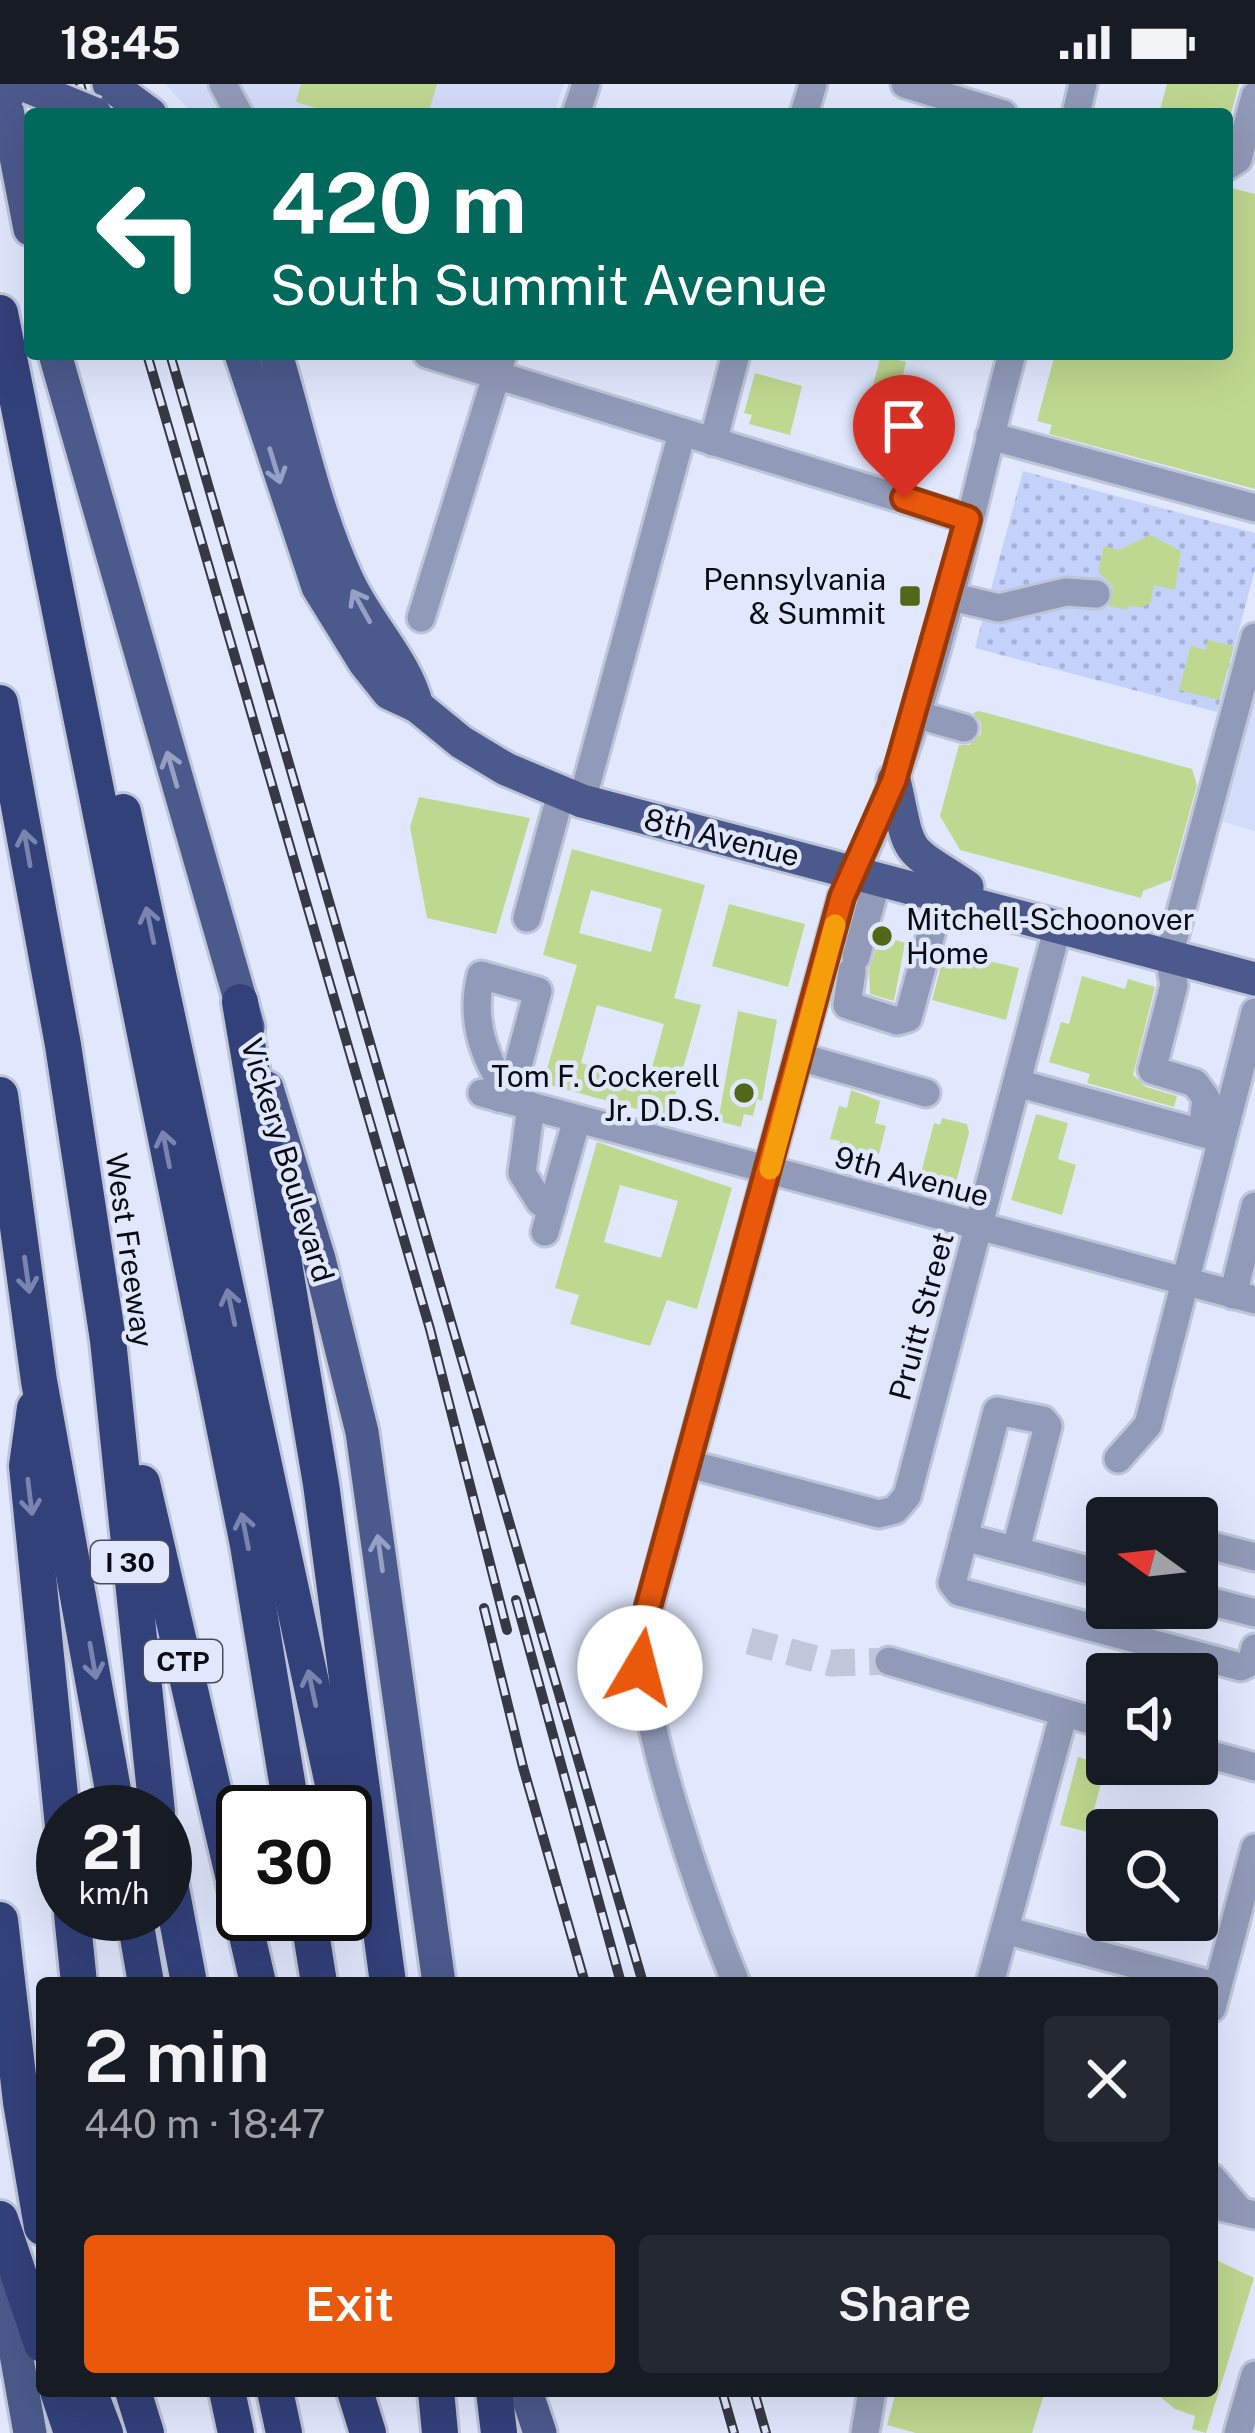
<!DOCTYPE html>
<html lang="en">
<head>
<meta charset="utf-8">
<style>
  :root { --surface:#171b24; --page:#242831; --text:#f1f3f6; --muted:#9ea1a6; --accent:#ea580c }
  body { margin:0; font-family:"Public Sans",sans-serif; background:var(--page); color:var(--text); height:100vh; display:flex; flex-direction:column; font-size:45px; white-space:nowrap }
  * { box-sizing:border-box; margin:0 }
  p { font-size:39px; color:var(--muted) }
  .icon { flex:none; width:66px; height:66px; fill:none; stroke:currentColor; stroke-width:2; stroke-linecap:round; stroke-linejoin:round }
  .map { position:relative; flex:1; overflow:hidden }
  .sheet { position:absolute; left:36px; top:1893px; width:1182px; height:420px; display:flex; flex-direction:column; background:var(--surface); border-radius:12px; box-shadow:0 12px 48px #0002 }
  .sheet>* { flex:none }
  .top-card { position:absolute; left:24px; top:24px; width:1209px; height:252px; border-radius:12px; box-shadow:0 12px 48px #0002; background:#00695c; color:#fff; overflow:hidden }
  .needle { width:78px; rotate:285deg }
  .buttons { position:absolute; left:1086px; top:1413px; display:grid; gap:24px }
  .buttons a { display:grid; place-items:center; width:132px; height:132px; border-radius:12px; background:var(--surface); box-shadow:0 12px 48px #0002; font-size:60px }
  .speed { position:absolute; left:36px; top:1701px; display:flex; gap:24px; font-size:60px; font-weight:700; text-align:center }
  .speed>* { display:grid; place-content:center; width:156px; height:156px; border-radius:50%; background:var(--surface); box-shadow:0 12px 48px #0002; line-height:1 }
  .speed small { font-size:30px; font-weight:400 }
  .speed .limit { border:6px solid #111; border-radius:18px; background:#fff; color:#111 }
  .pin { position:absolute; display:grid; place-items:center; width:102px; height:102px; color:#fff; margin:-123px -51px; border-radius:50% 50% 50% 0; rotate:-45deg; box-shadow:0 0 12px #0007 }
  .pin .icon { rotate:45deg }
  .me { position:absolute; width:132px; margin:-66px; rotate:8deg; stroke-linejoin:round; filter:drop-shadow(0 0 9px #0008) }
  .turn { display:flex; align-items:center; gap:42px; height:252px; padding:0 48px; font-size:54px }
  .turn .icon { width:156px; height:156px; stroke-width:2.5 }
  .turn b { display:block; font-size:84px; line-height:102px }
  .round { display:grid; place-items:center; flex:none; width:126px; height:126px; border-radius:12px; background:var(--page) }
  .overview { display:flex; align-items:center; justify-content:space-between; height:204px; padding:0 48px }
  h1 { font-size:72px; font-weight:600; line-height:90px }
  .action { display:flex; gap:24px; margin-top:auto; padding:24px 48px }
  .action a { flex:1; height:138px; border-radius:12px; background:var(--accent); color:#fff; font-size:48px; font-weight:600; line-height:138px; text-align:center }
  .action a+a { background:var(--page); color:var(--text) }
  .status { display:flex; justify-content:space-between; align-items:center; height:84px; padding:0 60px; background:var(--surface); direction:ltr }
  .status svg { height:33px; fill:currentColor }
  .map>svg:first-child { display:block }
  .built { fill:#d3dcf9 }
  .grass { fill:url(#grass-dots) }
  .building { fill:#bfd890; fill-rule:evenodd }
  .lines { fill:none; stroke-linecap:round; stroke-linejoin:round }
  .minor-tunnel { stroke:#c1c7db; stroke-width:27; stroke-dasharray:27 14; stroke-linecap:butt }
  .minor-casing { stroke:#bec5d8; stroke-width:33 }
  .major-casing { stroke:#bec5d8; stroke-width:39 }
  .highway-casing { stroke:#bec5d8; stroke-width:42 }
  .minor { stroke:#919ab8; stroke-width:27 }
  .major { stroke:#4b598c; stroke-width:33 }
  .highway { stroke:#33417b; stroke-width:36 }
  .rail-casing { stroke:#363944; stroke-width:10 }
  .rail { stroke:#e1e8fe; stroke-width:6; stroke-dasharray:18; stroke-linecap:butt }
  .major-bridge-casing { stroke:#bec5d8; stroke-width:39; stroke-linecap:butt }
  .major-bridge { stroke:#4b598c; stroke-width:33 }
  .oneway { stroke:#96a0c5 }
  .oneway2 { stroke:#7984af }
  .route-casing { stroke:#983908; stroke-width:30 }
  .route { stroke:#ea580c; stroke-width:21 }
  .slow { stroke:#f59e0b; stroke-width:21 }
  .poi-dot { fill:#516818; stroke:#e1e8fe; stroke-width:4.5 }
  .labels { text-anchor:middle; dominant-baseline:central; stroke-width:9; stroke-linejoin:round; paint-order:stroke }
  .shield { fill:#e1e8fe; stroke:#4a4d59; stroke-width:3 }
  .shield-label { font-size:27px; font-weight:bold; fill:#090b12 }
  .poi-label { font-size:30px; fill:#090b12; stroke:#e1e8fe; text-anchor:end }
  .street-label { font-size:30px; fill:#090b12; stroke:#e1e8fe }
</style>
</head>
<body>
<div class="status"><b>18:45</b><svg viewBox="0 0 49 12"><path d="M0 12V9h3v3zM5 12V6h3v6zM10 12V3h3v9zM15 12V0h3v12zM26 1h20v11H26zM47 4h2v5h-2z"/></svg></div>
<div class="map">
<svg width="1255" height="2349" viewBox="0 0 1255 2349">
  <defs>
    <pattern id="grass-dots" width="8" height="8" patternUnits="userSpaceOnUse" patternTransform="scale(3)"><rect width="8" height="8" fill="#c4d1fb"/><path d="M2 2h.1M6 6h.1" fill="none" stroke="#a7b2d6" stroke-width="1.8" stroke-linecap="round"/></pattern>
  </defs>
  <rect width="100%" height="100%" fill="#e1e8fe"/>
  <g class="built">
    <path d="M 165,0 L 564,0 L 554,30 L 193,30 Z"/>
    <path d="M 1255,586 L 1255,747 L 1216,736 Z"/>
  </g>
  <path class="grass" d="M 1023,387 L 1255,449 L 1255,486 L 1217,628 L 975,564 Z"/>
  <g class="building">
    <path d="M 301,0 L 437,0 L 428,30 L 322,30 L 323,26 L 296,18 Z"/>
    <path d="M 1167,0 L 1239,0 L 1231,30 L 1159,30 Z"/>
    <path d="M 1227,103 L 1255,110 L 1255,405 L 1049,350 L 1052,341 L 1037,337 L 1055,270 L 1227,270 Z"/>
    <path d="M 881,271 L 906,278 L 898,311 L 941,322 L 936,339 L 894,328 L 882,370 L 865,365 L 876,322 L 868,320 Z"/>
    <path d="M 755,289 L 802,302 L 790,351 L 749,340 L 752,331 L 744,329 Z"/>
    <path d="M 1151,451 L 1181,467 L 1175,506 L 1154,501 L 1151,518 L 1143,523 L 1128,522 L 1127,526 L 1109,522 L 1113,503 L 1098,487 L 1104,462 L 1119,466 Z"/>
    <path d="M 1208,556 L 1234,562 L 1219,616 L 1179,606 L 1191,562 L 1205,566 Z"/>
    <path d="M 979,627 L 1192,685 L 1197,701 L 1171,796 L 1143,807 L 1141,814 L 960,766 L 940,732 L 959,661 L 969,661 L 981,650 L 981,639 L 973,629 Z"/>
    <path d="M 419,713 L 530,734 L 496,850 L 427,834 L 410,743 Z"/>
    <path d="M 572,765 L 705,801 L 674,914 L 701,921 L 669,1034 L 543,999 L 577,881 L 543,871 ZM 591,806 L 662,825 L 651,868 L 579,849 ZM 597,921 L 664,940 L 648,998 L 581,979 Z"/>
    <path d="M 729,820 L 805,840 L 788,903 L 712,882 Z"/>
    <path d="M 881,851 L 905,859 L 894,917 L 870,910 L 869,885 Z"/>
    <path d="M 945,867 L 1019,884 L 1006,936 L 932,916 Z"/>
    <path d="M 1082,892 L 1125,905 L 1128,895 L 1155,903 L 1133,991 L 1146,1003 L 1177,1012 L 1174,1023 L 1087,999 L 1090,990 L 1049,978 L 1061,938 L 1069,940 Z"/>
    <path d="M 738,927 L 777,936 L 762,1017 L 757,1015 L 753,1032 L 744,1030 L 741,1043 L 718,1037 Z"/>
    <path d="M 851,1006 L 880,1017 L 875,1039 L 886,1042 L 879,1070 L 868,1067 L 866,1075 L 837,1068 L 840,1057 L 830,1055 L 839,1022 L 847,1024 Z"/>
    <path d="M 1036,1030 L 1068,1039 L 1058,1075 L 1076,1081 L 1062,1131 L 1011,1116 Z"/>
    <path d="M 942,1034 L 967,1040 L 969,1049 L 956,1098 L 921,1089 L 934,1039 L 940,1041 Z"/>
    <path d="M 597,1058 L 732,1104 L 697,1225 L 667,1216 L 650,1262 L 570,1240 L 579,1211 L 555,1204 ZM 620,1101 L 678,1117 L 661,1174 L 604,1158 Z"/>
    <path d="M 1078,1673 L 1106,1681 L 1088,1748 L 1060,1741 Z"/>
    <path d="M 1212,2174 L 1254,2194 L 1206,2349 L 1192,2345 L 1195,2332 L 1175,2325 L 1153,2307 L 1212,2307 Z"/>
    <path d="M 896,2307 L 1045,2307 L 1032,2349 L 916,2349 L 887,2341 Z"/>
  </g>
  <g class="lines">
    <path class="minor-tunnel" d="M 749,1557 L 831,1579 L 889,1577"/>
    <g class="minor-casing">
      <g id="minor">
        <path d="M 223,0 L 239,30"/>
        <path d="M 905,0 L 1003,30"/>
        <path d="M 576,30 L 586,0"/>
        <path d="M 804,30 L 813,0"/>
        <path d="M 1076,30 L 1083,0"/>
        <path d="M 1227,82 L 1238,75 L 1255,12"/>
        <path d="M 427,270 L 968,435"/>
        <path d="M 990,352 L 1255,424"/>
        <path d="M 713,358 L 736,270"/>
        <path d="M 948,512 L 999,524 L 1066,508 L 1096,510"/>
        <path d="M 421,534 L 503,270"/>
        <path d="M 915,630 L 964,644"/>
        <path d="M 582,717 L 682,349"/>
        <path d="M 527,834 L 561,709"/>
        <path d="M 856,873 L 878,793"/>
        <path d="M 852,887 L 847,921 L 897,937 L 908,934 L 942,810"/>
        <path d="M 800,973 L 926,1009"/>
        <path d="M 1017,999 L 1216,1053"/>
        <path d="M 482,1009 L 1255,1216"/>
        <path d="M 499,1014 L 502,1000 L 518,982 L 538,907 L 481,891 C 471,930 481,967 502,1000"/>
        <path d="M 531,1022 L 522,1089 L 540,1118 L 552,1124"/>
        <path d="M 1202,1049 L 1206,1014 L 1195,999 L 1152,986 L 1174,901 L 1169,872 L 1255,553"/>
        <path d="M 545,1148 L 577,1035"/>
        <path d="M 1233,1211 L 1255,1122"/>
        <path d="M 1118,1375 L 1148,1341 L 1255,928"/>
        <path d="M 689,1380 L 879,1430 L 895,1426 L 907,1412 L 1058,842"/>
        <path d="M 964,1453 L 1107,1491"/>
        <path d="M 1197,1458 L 1255,1473"/>
        <path d="M 1016,1465 L 1048,1342 L 1043,1336 L 997,1327 L 952,1499 L 959,1508 L 1241,1583 L 1251,1578 L 1255,1564"/>
        <path d="M 1197,1514 L 1255,1529"/>
        <path d="M 889,1577 L 1107,1641"/>
        <path d="M 1197,1667 L 1255,1683"/>
        <path d="M 1005,1846 L 1205,1899"/>
        <path d="M 736,1899 C 703,1818 638,1636 641,1552 L 842,813 C 930,646 963,451 1012,270"/>
        <path d="M 990,1899 L 1064,1629"/>
        <path d="M 1212,1924 L 1255,1764"/>
        <path d="M 1212,2094 L 1240,2127"/>
        <path d="M 1212,2121 L 1255,2131"/>
        <path d="M 865,2349 L 872,2307"/>
        <path d="M 1238,2349 L 1255,2291"/>
      </g>
    </g>
    <g class="major-casing">
      <g id="major">
        <path d="M 2,0 L 30,145"/>
        <path d="M 109,0 L 150,30"/>
        <path d="M 55,270 L 248,943"/>
        <path d="M 241,270 L 318,503 L 365,579 L 389,609 L 417,622 L 461,658 L 506,685 L 582,717 L 1255,895"/>
        <path d="M 276,270 C 298,344 314,423 346,493 C 366,539 405,575 417,622"/>
        <path d="M 894,696 C 912,775 900,759 967,803"/>
        <path d="M 267,1004 L 319,1175 L 362,1348 L 439,1899"/>
        <path d="M 0,2179 L 30,2349"/>
        <path d="M 526,2307 L 540,2349"/>
      </g>
    </g>
    <g class="highway-casing">
      <g id="highway">
        <path d="M 0,229 L 248,1461 L 292,1728"/>
        <path d="M 0,619 L 63,961 L 108,1256 L 157,1728"/>
        <path d="M 123,728 L 339,1728"/>
        <path d="M 240,918 L 321,1400 L 388,1899"/>
        <path d="M 0,1011 L 39,1297 L 117,1728"/>
        <path d="M 35,1324 L 27,1382 L 63,1742"/>
        <path d="M 142,1399 L 258,1899"/>
        <path d="M 165,1772 L 189,1899"/>
        <path d="M 72,1830 L 79,1899"/>
        <path d="M 134,1830 L 146,1899"/>
        <path d="M 308,1830 L 319,1899"/>
        <path d="M 0,1836 L 21,2018 L 42,2143"/>
        <path d="M 0,2135 L 42,2260"/>
        <path d="M 58,2307 L 72,2349"/>
        <path d="M 89,2307 L 105,2349"/>
        <path d="M 133,2307 L 146,2349"/>
        <path d="M 227,2307 L 236,2349"/>
        <path d="M 275,2307 L 284,2349"/>
        <path d="M 355,2307 L 368,2349"/>
        <path d="M 436,2307 L 440,2349"/>
        <path d="M 494,2307 L 499,2349"/>
      </g>
    </g>
    <use href="#minor" class="minor"/>
    <use href="#major" class="major"/>
    <use href="#highway" class="highway"/>
    <g class="rail-casing">
      <g id="rail">
        <path d="M 56,0 L 65,30"/>
        <path d="M 80,0 L 89,30"/>
        <path d="M 147,270 L 430,1245 L 507,1546"/>
        <path d="M 170,270 L 643,1899"/>
        <path d="M 516,1516 L 621,1899"/>
        <path d="M 484,1524 L 523,1683 L 585,1899"/>
        <path d="M 722,2307 L 734,2349"/>
        <path d="M 754,2307 L 766,2349"/>
      </g>
    </g>
    <use href="#rail" class="rail"/>
    <g class="major-bridge-casing">
      <path id="major-bridge" d="M 29,3 L 95,30"/>
    </g>
    <use href="#major-bridge" class="major-bridge"/>
  </g>
  <defs><path id="oneway-shaft" d="M-6 0H5M1.5-3L5.5 0L1.5 3" fill="none" stroke-width="1.6" stroke-linecap="round" stroke-linejoin="round" transform="scale(3)"/></defs>
  <g class="oneway">
    <use href="#oneway-shaft" transform="translate(275 382) rotate(73)"/>
    <use href="#oneway-shaft" transform="translate(361 522) rotate(-119)"/>
    <use href="#oneway-shaft" transform="translate(172 685) rotate(-106)"/>
    <use href="#oneway-shaft" transform="translate(380 1469) rotate(-98)"/>
  </g>
  <g class="oneway2">
    <use href="#oneway-shaft" transform="translate(27 764) rotate(-100)"/>
    <use href="#oneway-shaft" transform="translate(150 841) rotate(-102)"/>
    <use href="#oneway-shaft" transform="translate(166 1065) rotate(-101)"/>
    <use href="#oneway-shaft" transform="translate(27 1191) rotate(82)"/>
    <use href="#oneway-shaft" transform="translate(231 1223) rotate(-102)"/>
    <use href="#oneway-shaft" transform="translate(30 1413) rotate(83)"/>
    <use href="#oneway-shaft" transform="translate(245 1447) rotate(-101)"/>
    <use href="#oneway-shaft" transform="translate(93 1577) rotate(80)"/>
    <use href="#oneway-shaft" transform="translate(312 1604) rotate(-102)"/>
  </g>
  <g class="lines">
    <g class="route-casing">
      <path id="route" d="M 640,1584 L 648,1523 L 842,813 L 894,696 L 968,435 L 904,414"/>
    </g>
    <use href="#route" class="route"/>
    <path class="slow" d="M 770,1085 L 835,841"/>
  </g>
  <g class="poi-dot">
    <rect x="898" y="500" width="24" height="24" rx="6"/>
    <circle cx="882" cy="852" r="12"/>
    <circle cx="744" cy="1009" r="12"/>
  </g>
  <g class="labels">
    <g class="shield">
      <rect x="91" y="1457" width="78" height="42" rx="9"/>
      <rect x="144" y="1556" width="78" height="42" rx="9"/>
    </g>
    <g class="shield-label">
      <text x="130" y="1478">I 30</text>
      <text x="183" y="1577">CTP</text>
    </g>
    <g class="poi-label">
      <text x="886" y="495">Pennsylvania<tspan x="886" dy="34">&amp; Summit</tspan></text>
      <text x="906" y="835" text-anchor="start">Mitchell-Schoonover<tspan x="906" dy="34">Home</tspan></text>
      <text x="720" y="992">Tom F. Cockerell<tspan x="720" dy="34">Jr. D.D.S.</tspan></text>
    </g>
    <g class="street-label">
      <text transform="translate(722 753) rotate(14)">8th Avenue</text>
      <text transform="translate(288 1076) rotate(73)">Vickery Boulevard</text>
      <text transform="translate(912 1092) rotate(15)">9th Avenue</text>
      <text transform="translate(130 1166) rotate(82)">West Freeway</text>
      <text transform="translate(921 1232) rotate(-75)">Pruitt Street</text>
    </g>
  </g>
</svg>
<div class="buttons">
<a><svg class="needle" viewBox="-14 -14 28 28"><path d="M0-13l5 13h-10z" fill="#e53935"/><path d="M0 13l5-13h-10z" fill="#9ea1a6"/></svg></a>
<a><svg class="icon" aria-label="sound" viewBox="0 0 24 24"><path d="M4 9h4l5-4v14l-5-4H4zM17 9q2 3 0 6"/></svg></a>
<a><svg class="icon" aria-label="search" viewBox="0 0 24 24"><circle cx="10" cy="10" r="6"/><path d="M15 15l6 6"/></svg></a>
</div>
<div class="speed"><div>21<small>km/h</small></div><div class="limit">30</div></div>
<div class="pin" style="left:904px;top:414px;background:#d93025"><svg class="icon" aria-label="arrive" viewBox="0 0 24 24"><path d="M6 21V4h12l-3 4 3 4H6"/></svg></div>
<svg class="me" style="left:640px;top:1584px" viewBox="-20 -20 40 40"><circle r="19" fill="#fff"/><path d="M0-13L10 11 0 6-10 11z" fill="#ea580c"/></svg>
<div class="top-card">
<div class="turn"><svg class="icon" aria-label="left" viewBox="0 0 24 24"><path d="M17 20v-9H6M10 6l-5 5 5 5"/></svg><div><b>420 m</b>South Summit Avenue</div></div>
</div>
<section class="sheet">
<div class="overview"><div><h1>2 min</h1><p>440 m · 18:47</p></div><a class="round"><svg class="icon" aria-label="close" viewBox="0 0 24 24"><path d="M6 6l12 12M18 6L6 18"/></svg></a></div>
<div class="action"><a>Exit</a><a>Share</a></div>
</section>
</div>
</body>
</html>
